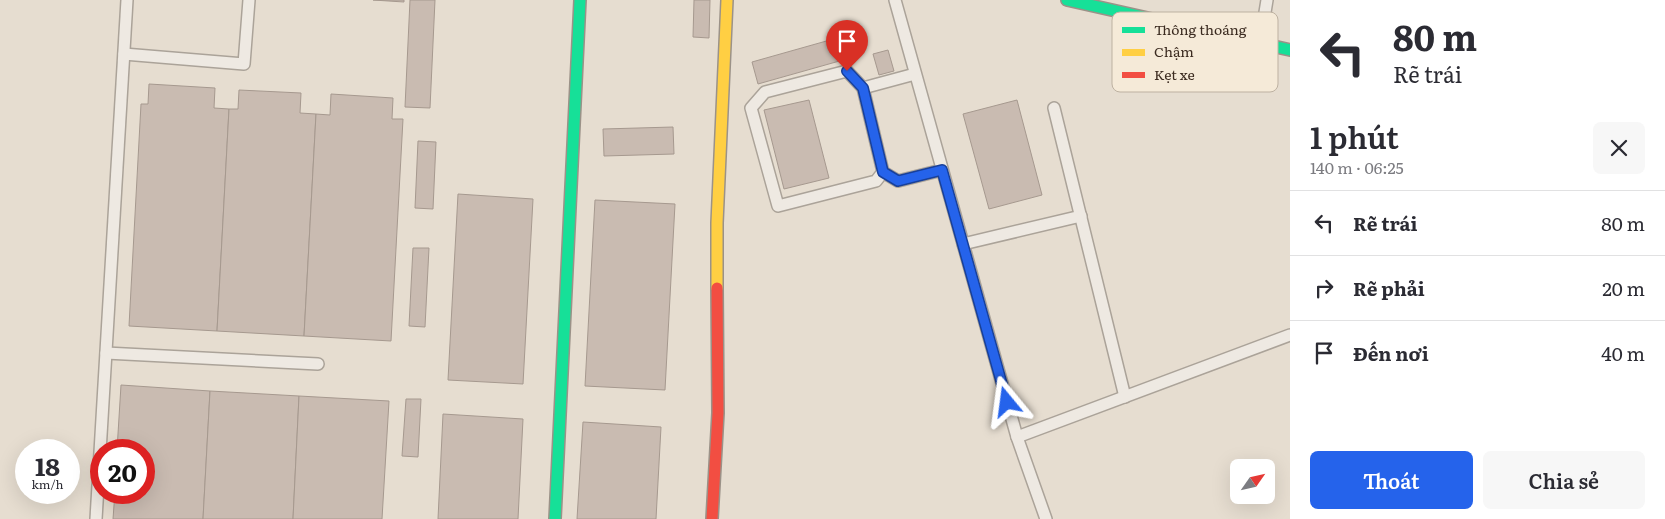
<!DOCTYPE html>
<html lang="vi">
<head>
<meta charset="utf-8">
<style>
  :root { --surface:#fff; --page:#f7f7f7; --text:#2b2b33; --muted:#7c7c81; --line:#e1e1e2; --accent:#2563eb }
  body { margin:0; font-family:Literata,serif; background:var(--page); color:var(--text); height:100vh; display:flex; flex-direction:column; font-size:19px; white-space:nowrap }
  * { box-sizing:border-box; margin:0 }
  p { font-size:16px; color:var(--muted) }
  .icon { flex:none; width:28px; height:28px; fill:none; stroke:currentColor; stroke-width:2; stroke-linecap:round; stroke-linejoin:round }
  .map { position:relative; flex:1; overflow:hidden }
  .side { display:flex; flex-direction:column; background:var(--surface); width:375px }
  .side>* { flex:none }
  .hud { background:#fff; color:var(--text); overflow:hidden }
  .needle { width:32px; rotate:56deg }
  .controls { position:absolute; left:1230px; top:459px; display:grid; gap:10px }
  .controls a { display:grid; place-items:center; width:45px; height:45px; border-radius:8px; background:var(--surface); box-shadow:0 5px 20px #0002; font-size:25px }
  .speed { position:absolute; left:15px; top:439px; display:flex; gap:10px; font-size:25px; font-weight:700; text-align:center }
  .speed>* { display:grid; place-content:center; width:65px; height:65px; border-radius:50%; background:var(--surface); box-shadow:0 5px 20px #0002; line-height:1 }
  .speed small { font-size:12px; font-weight:400 }
  .speed .limit { border:8px solid #d22; background:#fff; color:#111 }
  .pin { position:absolute; display:grid; place-items:center; width:42px; height:42px; color:#fff; margin:-51px -21px; border-radius:50% 50% 50% 0; rotate:-45deg; box-shadow:0 0 5px #0007 }
  .pin .icon { rotate:45deg }
  .me { position:absolute; width:55px; margin:-28px; rotate:344deg; stroke-linejoin:round; filter:drop-shadow(0 0 4px #0008) }
  .turn { display:flex; align-items:center; gap:18px; height:105px; padding:0 20px; font-size:22px }
  .turn .icon { width:65px; height:65px; stroke-width:2.5 }
  .turn b { display:block; font-size:35px; line-height:42px }
  .round { display:grid; place-items:center; flex:none; width:52px; height:52px; border-radius:8px; background:var(--page) }
  .headline { display:flex; align-items:center; justify-content:space-between; height:85px; padding:0 20px }
  h1 { font-size:30px; font-weight:600; line-height:38px }
  .cta { display:flex; gap:10px; margin-top:auto; padding:10px 20px }
  .cta a { flex:1; height:58px; border-radius:8px; background:var(--accent); color:#fff; font-size:20px; font-weight:600; line-height:58px; text-align:center }
  .cta a+a { background:var(--page); color:var(--text) }
  ul { padding:0; list-style:none }
  li { display:flex; align-items:center; gap:15px; height:65px; padding:0 20px; border-top:1px solid var(--line) }
  li div { flex:1 }
  li b { display:block; font-size:19px }
  li em { font-style:normal }
  main { display:flex; flex:1; min-height:0 }
  .map>svg:first-child { display:block }
  .building { fill:#c9bbb1; stroke:#a6998f }
  .lines { fill:none; stroke-linecap:round; stroke-linejoin:round }
  .lane-casing { stroke:#aba399; stroke-width:14 }
  .fast-casing { stroke:#9b9288; stroke-width:14 }
  .slow-casing { stroke:#9b9288; stroke-width:14 }
  .jam-casing { stroke:#9b9288; stroke-width:14 }
  .lane { stroke:#eee9e2; stroke-width:11 }
  .fast { stroke:#16e098; stroke-width:11 }
  .slow { stroke:#ffcf43; stroke-width:11 }
  .jam { stroke:#f24e42; stroke-width:11 }
  .route-casing { stroke:#184099; stroke-width:12 }
  .route { stroke:#2563eb; stroke-width:9 }
  .key { fill:#f5ead8; stroke:#bdb1a1; stroke-width:1 }
  .key-label { font-size:14px; fill:#3b2b20 }
</style>
</head>
<body>
<main>
<div class="map">
<svg width="1290" height="519" viewBox="0 0 1290 519">
  <rect width="100%" height="100%" fill="#e6ddd0"/>
  <g class="building">
    <path d="M 373,0 L 404,0 L 404,2 Z"/>
    <path d="M 410,0 L 435,0 L 430,108 L 405,107 Z"/>
    <path d="M 694,0 L 710,0 L 709,38 L 693,37 Z"/>
    <path d="M 837,38 L 843,60 L 758,84 L 752,62 Z"/>
    <path d="M 888,50 L 894,71 L 879,75 L 873,54 Z"/>
    <path d="M 149,84 L 215,88 L 214,108 L 229,109 L 217,331 L 129,326 L 141,104 L 148,104 Z"/>
    <path d="M 239,90 L 301,93 L 300,113 L 316,114 L 304,336 L 217,331 L 229,109 L 238,109 Z"/>
    <path d="M 331,94 L 393,98 L 392,119 L 403,119 L 391,341 L 304,336 L 316,114 L 330,115 Z"/>
    <path d="M 809,100 L 829,178 L 784,189 L 764,110 Z"/>
    <path d="M 1017,100 L 1042,195 L 989,209 L 963,114 Z"/>
    <path d="M 673,127 L 674,154 L 604,156 L 603,129 Z"/>
    <path d="M 418,141 L 436,142 L 433,209 L 415,208 Z"/>
    <path d="M 458,194 L 533,199 L 523,384 L 448,380 Z"/>
    <path d="M 595,200 L 675,204 L 665,390 L 585,386 Z"/>
    <path d="M 413,248 L 429,248 L 425,327 L 409,326 Z"/>
    <path d="M 121,385 L 210,391 L 203,519 L 113,519 L 115,492 L 144,492 L 144,450 L 117,450 Z"/>
    <path d="M 210,391 L 299,396 L 293,519 L 203,519 Z"/>
    <path d="M 299,396 L 389,401 L 382,519 L 293,519 Z"/>
    <path d="M 406,399 L 421,399 L 418,457 L 402,456 Z"/>
    <path d="M 443,414 L 523,419 L 518,519 L 438,519 Z"/>
    <path d="M 583,422 L 661,427 L 656,519 L 577,519 Z"/>
  </g>
  <g class="lines">
    <g class="lane-casing">
      <g id="lane">
        <path d="M 895,0 L 1017,437 L 1046,519"/>
        <path d="M 1260,43 L 1267,0"/>
        <path d="M 124,54 L 244,64 L 249,0"/>
        <path d="M 863,88 L 915,74"/>
        <path d="M 1054,108 L 1125,397"/>
        <path d="M 883,172 L 876,181 L 778,206 L 751,108 L 765,92 L 847,71 L 863,88 L 883,172 L 898,181 L 942,170"/>
        <path d="M 963,244 L 1081,216"/>
        <path d="M 106,353 L 318,364"/>
        <path d="M 1017,437 L 1290,335"/>
        <path d="M 96,519 L 127,0"/>
      </g>
    </g>
    <g class="fast-casing">
      <g id="fast">
        <path d="M 1067,0 L 1290,50"/>
        <path d="M 555,519 L 580,0"/>
      </g>
    </g>
    <g class="slow-casing">
      <path id="slow" d="M 717,288 L 717,223 L 727,0"/>
    </g>
    <g class="jam-casing">
      <path id="jam" d="M 712,519 L 718,413 L 717,288"/>
    </g>
    <use href="#lane" class="lane"/>
    <use href="#fast" class="fast"/>
    <use href="#slow" class="slow"/>
    <use href="#jam" class="jam"/>
  </g>
  <g class="lines">
    <g class="route-casing">
      <path id="route" d="M 847,71 L 863,88 L 883,172 L 898,181 L 942,170 L 1007,402"/>
    </g>
    <use href="#route" class="route"/>
  </g>
  <rect x="1112" y="12" width="166" height="80" rx="8" class="key"/>
  <rect x="1122" y="27" width="23" height="6" fill="#16e098"/>
  <rect x="1122" y="49" width="23" height="7" fill="#ffcf43"/>
  <rect x="1122" y="72" width="23" height="6" fill="#f24e42"/>
  <g class="key-label">
    <text x="1154" y="35">Thông thoáng</text>
    <text x="1154" y="57">Chậm</text>
    <text x="1154" y="80">Kẹt xe</text>
  </g>
</svg>
<div class="controls">
<a><svg class="needle" viewBox="-14 -14 28 28"><path d="M0-13l5 13h-10z" fill="#e53935"/><path d="M0 13l5-13h-10z" fill="#7c7c81"/></svg></a>
</div>
<div class="speed"><div>18<small>km/h</small></div><div class="limit">20</div></div>
<div class="pin" style="left:847px;top:71px;background:#d93025"><svg class="icon" aria-label="arrive" viewBox="0 0 24 24"><path d="M6 21V4h12l-3 4 3 4H6"/></svg></div>
<svg class="me" style="left:1007px;top:402px" viewBox="-20 -20 40 40"><path d="M0-17L14 15 0 8-14 15z" fill="#2563eb" stroke="#fff" stroke-width="4"/></svg>
</div>
<section class="side">
<div class="hud">
<div class="turn"><svg class="icon" aria-label="left" viewBox="0 0 24 24"><path d="M17 20v-9H6M10 6l-5 5 5 5"/></svg><div><b>80 m</b>Rẽ trái</div></div>
</div>
<div class="headline"><div><h1>1 phút</h1><p>140 m · 06:25</p></div><a class="round"><svg class="icon" aria-label="close" viewBox="0 0 24 24"><path d="M6 6l12 12M18 6L6 18"/></svg></a></div>
<ul>
<li><svg class="icon" aria-label="left" viewBox="0 0 24 24"><path d="M17 20v-9H6M10 6l-5 5 5 5"/></svg><div><b>Rẽ trái</b></div><em>80 m</em></li>
<li><svg class="icon" aria-label="right" viewBox="0 0 24 24"><path d="M7 20v-9h11M14 6l5 5-5 5"/></svg><div><b>Rẽ phải</b></div><em>20 m</em></li>
<li><svg class="icon" aria-label="arrive" viewBox="0 0 24 24"><path d="M6 21V4h12l-3 4 3 4H6"/></svg><div><b>Đến nơi</b></div><em>40 m</em></li>
</ul>
<div class="cta"><a>Thoát</a><a>Chia sẻ</a></div>
</section>
</main>
</body>
</html>
